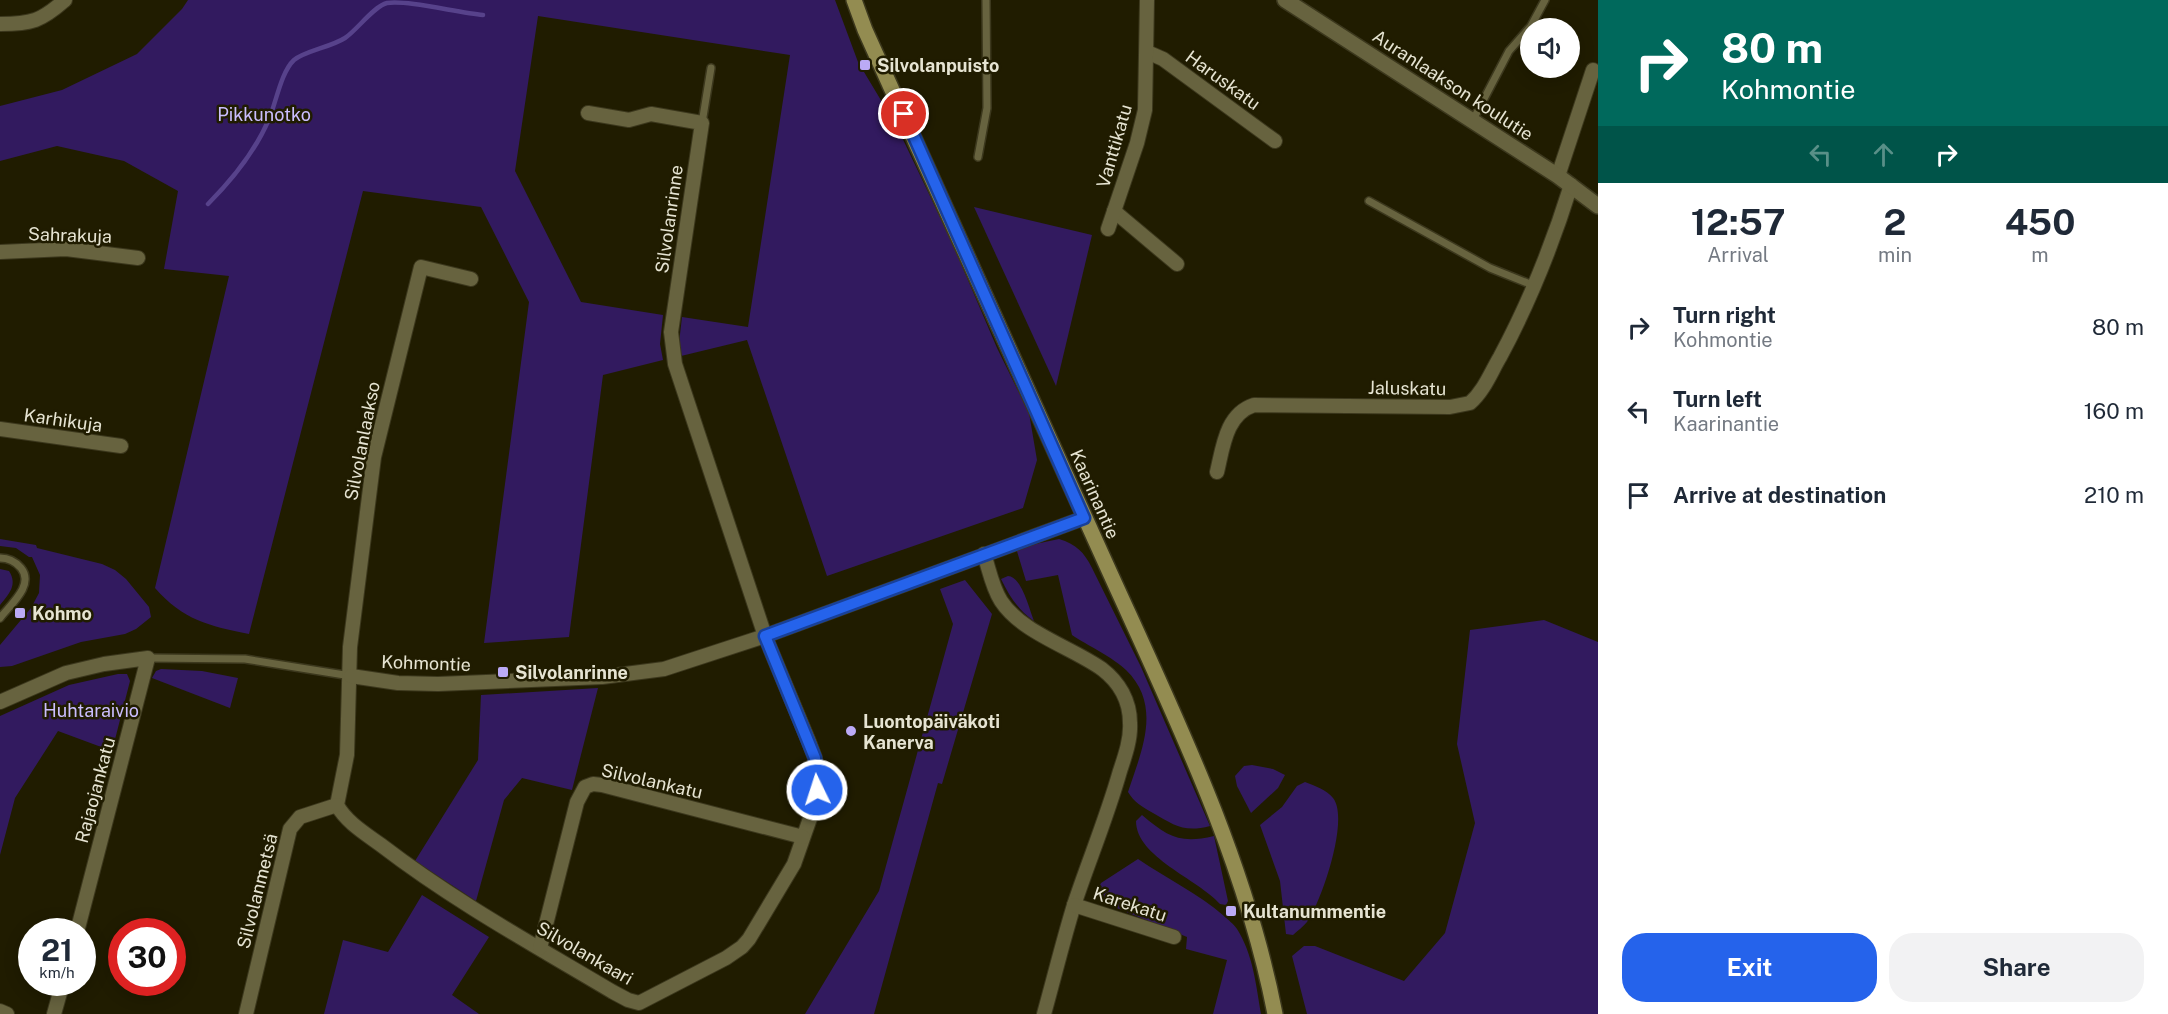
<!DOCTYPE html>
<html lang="en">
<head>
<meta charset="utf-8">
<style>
  :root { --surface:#fff; --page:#f2f2f3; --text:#1f2937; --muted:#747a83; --accent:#2563eb }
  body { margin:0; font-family:"Public Sans",sans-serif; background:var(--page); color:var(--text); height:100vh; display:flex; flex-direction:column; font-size:22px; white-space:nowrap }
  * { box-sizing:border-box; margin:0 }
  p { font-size:20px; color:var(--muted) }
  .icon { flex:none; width:33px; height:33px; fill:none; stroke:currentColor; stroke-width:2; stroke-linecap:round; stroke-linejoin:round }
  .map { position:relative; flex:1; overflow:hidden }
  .side { display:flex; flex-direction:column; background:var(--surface); width:570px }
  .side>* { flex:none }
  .banner { background:#00695c; color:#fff; overflow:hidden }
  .tools { position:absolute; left:1520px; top:18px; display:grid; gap:12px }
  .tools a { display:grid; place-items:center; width:60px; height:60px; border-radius:50%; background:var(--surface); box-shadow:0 3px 15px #0003; font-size:30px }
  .speed { position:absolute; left:18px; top:918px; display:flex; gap:12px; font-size:30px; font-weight:700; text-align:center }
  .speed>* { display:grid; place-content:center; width:78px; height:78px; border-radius:50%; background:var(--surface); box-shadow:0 3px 15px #0003; line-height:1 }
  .speed small { font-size:15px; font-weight:400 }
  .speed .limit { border:9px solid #d22; background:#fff; color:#111 }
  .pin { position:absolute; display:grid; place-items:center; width:51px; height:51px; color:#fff; margin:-26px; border:3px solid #fff; border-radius:50%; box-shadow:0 2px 6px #0007 }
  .me { position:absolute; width:66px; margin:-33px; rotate:356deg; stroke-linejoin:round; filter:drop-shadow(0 0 4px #0008) }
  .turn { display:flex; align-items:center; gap:21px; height:126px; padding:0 24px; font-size:27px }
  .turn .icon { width:78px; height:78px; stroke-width:2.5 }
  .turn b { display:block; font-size:42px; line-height:51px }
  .lanes { display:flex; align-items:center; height:57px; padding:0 24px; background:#0003; justify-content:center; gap:30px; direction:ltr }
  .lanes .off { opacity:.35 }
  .eta { display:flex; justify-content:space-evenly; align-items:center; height:102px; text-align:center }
  .eta b { font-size:36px; font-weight:700; line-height:42px }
  .action { display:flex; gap:12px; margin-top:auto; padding:12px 24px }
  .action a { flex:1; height:69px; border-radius:24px; background:var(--accent); color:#fff; font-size:24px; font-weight:700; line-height:69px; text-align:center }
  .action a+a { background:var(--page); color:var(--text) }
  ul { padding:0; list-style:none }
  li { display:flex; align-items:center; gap:18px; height:84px; padding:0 24px }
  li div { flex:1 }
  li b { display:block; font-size:22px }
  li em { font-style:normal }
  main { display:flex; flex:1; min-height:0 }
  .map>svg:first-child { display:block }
  .green { fill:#321a5f }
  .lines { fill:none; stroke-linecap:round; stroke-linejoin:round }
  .stream { stroke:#57428b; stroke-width:4.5 }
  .service-casing { stroke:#3c381d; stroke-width:10 }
  .minor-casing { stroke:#3c381d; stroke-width:16 }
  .tertiary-casing { stroke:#3c381d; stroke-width:18 }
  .secondary-casing { stroke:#3c381d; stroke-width:18 }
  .service { stroke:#67633f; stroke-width:7 }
  .minor { stroke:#67633f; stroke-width:14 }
  .tertiary { stroke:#67633f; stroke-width:15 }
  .secondary { stroke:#938c51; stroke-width:15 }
  .route-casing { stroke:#184099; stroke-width:15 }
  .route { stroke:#2563eb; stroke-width:10 }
  .poi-dot { fill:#bbaaf6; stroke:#201c00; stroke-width:2 }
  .labels { text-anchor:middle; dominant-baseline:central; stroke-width:5; stroke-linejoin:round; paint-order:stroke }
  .poi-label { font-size:18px; font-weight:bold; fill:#e6e4d2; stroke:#201c00; text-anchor:start }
  .street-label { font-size:18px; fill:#e6e4d2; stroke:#201c00 }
  .park-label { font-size:18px; fill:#cbbefe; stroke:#201c00 }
</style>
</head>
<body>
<main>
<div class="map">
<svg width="1598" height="1014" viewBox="0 0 1598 1014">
  <rect width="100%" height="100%" fill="#201c00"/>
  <g class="green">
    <path d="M 188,0 L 835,0 L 858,62 L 897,127 L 950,238 L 997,348 L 1029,413 L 1037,460 L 1023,508 L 827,576 L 747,340 L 681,356 L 679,343 L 682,317 L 748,327 L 790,55 L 538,16 L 515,171 L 581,302 L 663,315 L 660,344 L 663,360 L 603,375 L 569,637 L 484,643 L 529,302 L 481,207 L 363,191 L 249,634 C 209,626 183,620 155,588 L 229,276 L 164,269 L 178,191 L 124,161 L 57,146 L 0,161 L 0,106 L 62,90 L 137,54 L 182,9 Z"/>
    <path d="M 974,207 L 1092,235 L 1056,386 Z"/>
    <path d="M 0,539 L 36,545 L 37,548 L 102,564 L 115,570 L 126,579 L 149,607 L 151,617 L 136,629 L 125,634 L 81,642 L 12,666 L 0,667 L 0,645 L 31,608 L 39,593 L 40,575 L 32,557 L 29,557 L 16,548 L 0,546 Z"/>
    <path d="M 1059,539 C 1076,544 1084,552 1092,568 L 1141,667 L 1210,826 C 1184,833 1174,825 1153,813 C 1142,807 1134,802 1128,792 C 1141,752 1163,706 1126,670 C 1114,658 1087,645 1072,635 L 1058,575 L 1026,581 L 1016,548 Z"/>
    <path d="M 0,569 L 9,571 C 18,585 9,594 0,605 Z"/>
    <path d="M 1008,576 C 1022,577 1029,609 1034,621 C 1018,610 1010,597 1001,579 Z"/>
    <path d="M 965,580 L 992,614 L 942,784 L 938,783 L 874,1014 L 805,1014 L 879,891 L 953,624 L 940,589 Z"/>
    <path d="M 1544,620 L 1598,642 L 1598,1014 L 1307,1014 L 1292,956 L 1304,946 L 1315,946 L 1404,981 L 1445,933 L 1475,823 L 1457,744 L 1470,630 Z"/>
    <path d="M 161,669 L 202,671 L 238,678 L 230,708 L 152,678 L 156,671 Z"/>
    <path d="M 118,674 L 127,674 L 130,681 L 112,751 L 58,731 L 15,798 L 0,855 L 0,716 L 69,685 Z"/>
    <path d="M 598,688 L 572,790 L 522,778 L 504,800 L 476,901 L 415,861 L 478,760 L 481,695 Z"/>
    <path d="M 1252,765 L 1273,769 L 1285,775 L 1278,788 L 1251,813 L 1237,786 L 1235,776 L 1244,766 Z"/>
    <path d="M 1305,782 C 1315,786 1327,790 1333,798 C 1350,819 1321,903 1307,922 C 1303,927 1297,931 1293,935 L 1286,934 L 1280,881 L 1260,825 L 1282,807 L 1297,786 Z"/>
    <path d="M 1142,815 C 1168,837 1180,844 1214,836 L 1228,901 L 1226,905 L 1220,904 C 1198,879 1136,857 1136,821 Z"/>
    <path d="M 1138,859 C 1167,879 1198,893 1224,916 C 1228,920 1234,924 1237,929 C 1253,954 1256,985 1261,1014 L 1213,1014 L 1227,960 L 1186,949 L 1187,937 L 1107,904 L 1097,892 L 1101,883 Z"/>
    <path d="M 422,895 L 489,937 L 452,995 L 479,1014 L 324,1014 L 343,940 L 388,952 Z"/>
  </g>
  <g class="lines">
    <path class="stream" d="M 208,204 C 233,179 255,152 269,119 C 276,103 281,72 294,60 C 305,51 331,47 345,38 C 357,30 374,6 387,3 C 409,0 458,13 483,15"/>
    <g class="service-casing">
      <g id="service">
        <path d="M 1473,120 L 1509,51 L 1531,26 L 1545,0"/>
        <path d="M 702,123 L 711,68"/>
        <path d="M 978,157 L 987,108 L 986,0"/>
        <path d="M 1369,201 L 1490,268 L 1535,286"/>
        <path d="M 0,558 C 9,558 15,561 21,568 C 35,585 10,605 0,618"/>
        <path d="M 148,658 L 245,659 L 351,676"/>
      </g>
    </g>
    <g class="minor-casing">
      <g id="minor">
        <path d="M 0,24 C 32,24 41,21 65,0"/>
        <path d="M 1147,52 L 1163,59 L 1275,141"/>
        <path d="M 1558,176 L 1593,70"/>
        <path d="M 1114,211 L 1177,264"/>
        <path d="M 1108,229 L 1137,143 L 1145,110 L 1147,0"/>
        <path d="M 0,252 L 66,249 L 138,258"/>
        <path d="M 471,279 L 421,267 L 374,457 L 350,647 L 347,755 L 337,805 C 346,822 366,834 381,845 C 454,901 534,945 613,992 L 628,1000 L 639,1003 L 726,958 L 742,947 L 749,939 L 794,864 L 814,807 L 817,790 L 817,775 L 815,758 L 809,742 L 765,636 L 675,364 L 671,332 L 702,123 L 651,114 L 629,120 L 588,113"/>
        <path d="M 0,429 L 121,446"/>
        <path d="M 1217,472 C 1223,447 1226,414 1254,405 L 1450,407 L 1470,403 C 1484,391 1491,372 1500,357 C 1530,301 1552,246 1571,185"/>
        <path d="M 984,554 C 989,569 992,587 1001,601 C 1022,633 1071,647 1102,669 C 1119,682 1130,701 1130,723 C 1131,739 1125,756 1120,771 C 1107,817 1089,860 1074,905 C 1063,941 1054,978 1044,1014"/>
        <path d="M 351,676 L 398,683 L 438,684 L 602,677 L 664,669 L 765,636 L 1084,518"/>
        <path d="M 0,702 L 66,673 L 104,664 L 148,658 L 77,932"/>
        <path d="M 1074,905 L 1174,937"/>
        <path d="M 540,948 L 577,802 L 585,787 L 593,784 L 602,785 L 803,837"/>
        <path d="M 0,1011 L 7,1014"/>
        <path d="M 54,1014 L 63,982"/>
        <path d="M 246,1014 L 290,829 L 300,817 L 337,805"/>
      </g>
    </g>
    <g class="tertiary-casing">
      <path id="tertiary" d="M 1285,0 L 1558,176 L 1598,206"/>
    </g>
    <g class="secondary-casing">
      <path id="secondary" d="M 854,0 L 865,30 C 944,204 1022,379 1101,553 C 1168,702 1244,853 1275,1014"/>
    </g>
    <use href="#service" class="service"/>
    <use href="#minor" class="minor"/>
    <use href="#tertiary" class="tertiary"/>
    <use href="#secondary" class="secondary"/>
  </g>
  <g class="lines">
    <g class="route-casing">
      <path id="route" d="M 817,790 L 815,758 L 765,636 L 1084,518 L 904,114"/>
    </g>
    <use href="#route" class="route"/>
  </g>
  <g class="poi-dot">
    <rect x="859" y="59" width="12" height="12" rx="3"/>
    <rect x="14" y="607" width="12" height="12" rx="3"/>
    <rect x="497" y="666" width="12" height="12" rx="3"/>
    <circle cx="851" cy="731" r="6"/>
    <rect x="1225" y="905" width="12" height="12" rx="3"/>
  </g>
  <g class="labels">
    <g class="poi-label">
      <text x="877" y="65">Silvolanpuisto</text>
      <text x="32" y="613">Kohmo</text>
      <text x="515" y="672">Silvolanrinne</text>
      <text x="863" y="721">Luontopäiväkoti<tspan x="863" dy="21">Kanerva</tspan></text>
      <text x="1243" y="911">Kultanummentie</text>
    </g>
    <g class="street-label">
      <text transform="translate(1223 80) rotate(36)">Haruskatu</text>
      <text transform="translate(1453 85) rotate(33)">Auranlaakson koulutie</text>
      <text transform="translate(1114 146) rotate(-74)">Vanttikatu</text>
      <text transform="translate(669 219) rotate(-82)">Silvolanrinne</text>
      <text transform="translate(70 235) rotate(2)">Sahrakuja</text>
      <text transform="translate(1407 388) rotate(1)">Jaluskatu</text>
      <text transform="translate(63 420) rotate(8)">Karhikuja</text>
      <text transform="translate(362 441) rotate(-79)">Silvolanlaakso</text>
      <text transform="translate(1095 494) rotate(66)">Kaarinantie</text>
      <text transform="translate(426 663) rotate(2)">Kohmontie</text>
      <text transform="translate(652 781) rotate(13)">Silvolankatu</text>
      <text transform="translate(95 790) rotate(-75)">Rajaojankatu</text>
      <text transform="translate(257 891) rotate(-76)">Silvolanmetsä</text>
      <text transform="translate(1130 904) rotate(18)">Karekatu</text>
      <text transform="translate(585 953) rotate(30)">Silvolankaari</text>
    </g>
    <g class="park-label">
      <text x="264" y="114">Pikkunotko</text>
      <text x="91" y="710">Huhtaraivio</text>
    </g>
  </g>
</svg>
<div class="tools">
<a><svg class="icon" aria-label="sound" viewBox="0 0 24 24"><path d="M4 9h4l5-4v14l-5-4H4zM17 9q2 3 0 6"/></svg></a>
</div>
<div class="speed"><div>21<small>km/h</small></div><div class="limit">30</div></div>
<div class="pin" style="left:904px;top:114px;background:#d93025"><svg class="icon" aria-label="arrive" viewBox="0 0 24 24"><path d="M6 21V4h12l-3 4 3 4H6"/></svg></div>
<svg class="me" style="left:817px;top:790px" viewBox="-20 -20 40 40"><circle r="17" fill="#2563eb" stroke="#fff" stroke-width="3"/><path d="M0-11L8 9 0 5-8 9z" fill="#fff"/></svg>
</div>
<section class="side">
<div class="banner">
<div class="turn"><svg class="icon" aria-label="right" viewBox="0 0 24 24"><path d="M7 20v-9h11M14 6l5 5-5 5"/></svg><div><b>80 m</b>Kohmontie</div></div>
<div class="lanes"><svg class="icon off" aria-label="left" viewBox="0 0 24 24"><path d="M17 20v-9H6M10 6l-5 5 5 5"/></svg><svg class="icon off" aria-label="ahead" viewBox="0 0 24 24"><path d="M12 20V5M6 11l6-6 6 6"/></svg><svg class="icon" aria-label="right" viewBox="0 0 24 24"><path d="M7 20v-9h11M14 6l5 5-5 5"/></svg></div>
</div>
<div class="eta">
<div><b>12:57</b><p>Arrival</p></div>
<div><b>2</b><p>min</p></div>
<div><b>450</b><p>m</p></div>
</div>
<ul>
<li><svg class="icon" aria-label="right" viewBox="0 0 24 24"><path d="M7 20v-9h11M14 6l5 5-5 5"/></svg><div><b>Turn right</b><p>Kohmontie</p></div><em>80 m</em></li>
<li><svg class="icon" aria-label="left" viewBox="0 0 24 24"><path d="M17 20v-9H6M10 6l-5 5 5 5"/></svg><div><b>Turn left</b><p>Kaarinantie</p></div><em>160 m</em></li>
<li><svg class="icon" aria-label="arrive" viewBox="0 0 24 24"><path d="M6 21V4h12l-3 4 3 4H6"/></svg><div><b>Arrive at destination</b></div><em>210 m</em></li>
</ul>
<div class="action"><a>Exit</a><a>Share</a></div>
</section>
</main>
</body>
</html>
